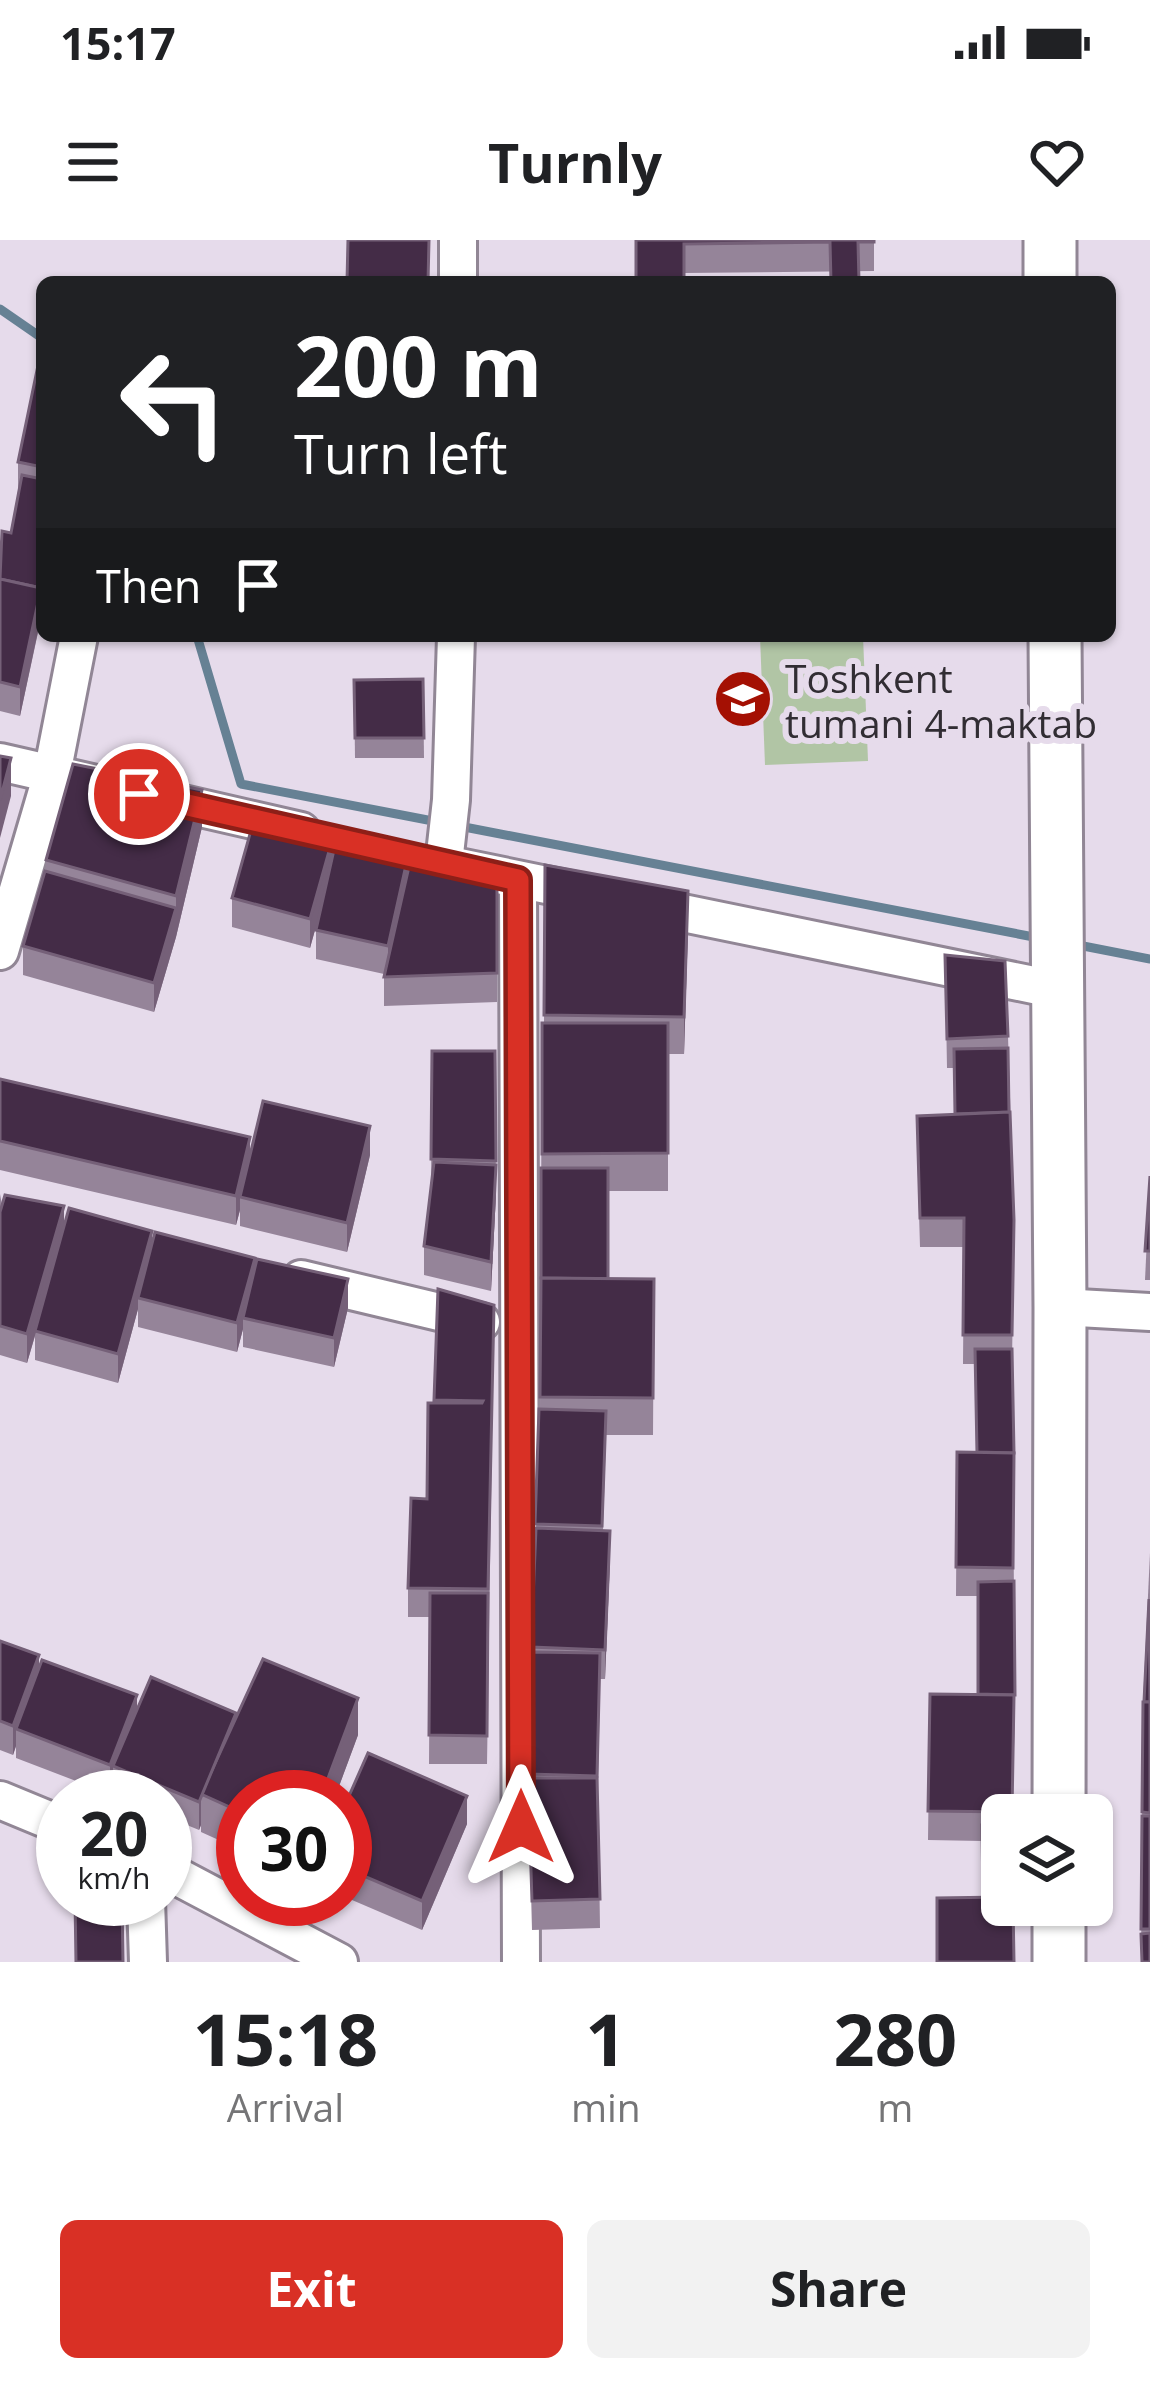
<!DOCTYPE html>
<html lang="en">
<head>
<meta charset="utf-8">
<style>
  :root { --surface:#fff; --page:#f2f2f2; --text:#202124; --muted:#757577; --accent:#d93025 }
  body { margin:0; font-family:"Open Sans",sans-serif; background:var(--page); color:var(--text); height:100vh; display:flex; flex-direction:column; font-size:45px; white-space:nowrap }
  * { box-sizing:border-box; margin:0 }
  p { font-size:39px; color:var(--muted) }
  .icon { flex:none; width:66px; height:66px; fill:none; stroke:currentColor; stroke-width:2; stroke-linecap:round; stroke-linejoin:round }
  .map { position:relative; height:1722px; overflow:hidden }
  .drawer { display:flex; flex-direction:column; background:var(--surface); flex:1 }
  .drawer>* { flex:none }
  .hud { position:absolute; left:36px; top:36px; width:1080px; height:366px; border-radius:18px; box-shadow:0 3px 9px #0004; background:#202124; color:#fff; overflow:hidden }
  .buttons { position:absolute; left:981px; top:1554px; display:grid; gap:24px }
  .buttons a { display:grid; place-items:center; width:132px; height:132px; border-radius:18px; background:var(--surface); box-shadow:0 3px 9px #0004; font-size:60px }
  .speed { position:absolute; left:36px; top:1530px; display:flex; gap:24px; font-size:60px; font-weight:700; text-align:center }
  .speed>* { display:grid; place-content:center; width:156px; height:156px; border-radius:50%; background:var(--surface); box-shadow:0 3px 9px #0004; line-height:1 }
  .speed small { font-size:30px; font-weight:400 }
  .speed .limit { border:18px solid #d22; background:#fff; color:#111 }
  .pin { position:absolute; display:grid; place-items:center; width:102px; height:102px; color:#fff; margin:-51px; border:6px solid #fff; border-radius:50%; box-shadow:0 3px 12px #0007 }
  .me { position:absolute; width:132px; margin:-66px; rotate:0deg; stroke-linejoin:round; filter:drop-shadow(0 0 9px #0008) }
  .turn { display:flex; align-items:center; gap:42px; height:252px; padding:0 60px; font-size:54px }
  .turn .icon { width:156px; height:156px; stroke-width:2.5 }
  .turn b { display:block; font-size:84px; line-height:102px }
  .then { display:flex; align-items:center; height:114px; padding:0 60px; background:#0003; gap:24px; font-size:45px }
  .eta { display:flex; justify-content:space-evenly; align-items:center; height:204px; text-align:center }
  .eta b { font-size:72px; font-weight:700; line-height:84px }
  .primary-button { display:flex; gap:24px; margin-top:auto; padding:24px 60px }
  .primary-button a { flex:1; height:138px; border-radius:18px; background:var(--accent); color:#fff; font-size:48px; font-weight:700; line-height:138px; text-align:center }
  .primary-button a+a { background:var(--page); color:var(--text) }
  .status { display:flex; justify-content:space-between; align-items:center; height:84px; padding:0 60px; background:var(--surface); direction:ltr }
  .status svg { height:33px; fill:currentColor }
  header { display:flex; justify-content:space-between; align-items:center; height:156px; padding:0 60px; background:var(--surface); font-size:54px; font-weight:700 }
  .map>svg:first-child { display:block }
  .green { fill:#b1c5a5 }
  .lines { fill:none; stroke-linecap:round; stroke-linejoin:round }
  .stream { stroke:#668194; stroke-width:9 }
  .minor-casing { stroke:#918695; stroke-width:42 }
  .secondary-casing { stroke:#918695; stroke-width:57 }
  .minor { stroke:#fff; stroke-width:36 }
  .secondary { stroke:#fff; stroke-width:51 }
  .wall { fill:#958499 }
  .shaded-wall { fill:#756078 }
  .building { fill:#442c47; stroke:#756078; stroke-width:3 }
  .route-casing { stroke:#8d1f18; stroke-width:30 }
  .route { stroke:#d93025; stroke-width:21 }
  .labels { text-anchor:middle; dominant-baseline:central; stroke-width:12; stroke-linejoin:round; paint-order:stroke }
  .poi-label { font-size:39px; fill:#312d33; stroke:#e6dbeb; text-anchor:start }
</style>
</head>
<body>
<div class="status"><b>15:17</b><svg viewBox="0 0 49 12"><path d="M0 12V9h3v3zM5 12V6h3v6zM10 12V3h3v9zM15 12V0h3v12zM26 1h20v11H26zM47 4h2v5h-2z"/></svg></div>
<header><svg class="icon" aria-label="menu" viewBox="0 0 24 24"><path d="M4 6h16M4 12h16M4 18h16"/></svg>Turnly<svg class="icon" aria-label="heart" viewBox="0 0 24 24"><path d="M12 20l-8-8c-3-5 5-10 8-4 3-6 11-1 8 4z"/></svg></header>
<div class="map">
<svg width="1150" height="1722" viewBox="0 0 1150 1722">
  <rect width="100%" height="100%" fill="#e6dbeb"/>
  <path class="green" d="M 760,396 L 863,396 L 868,521 L 765,525 Z"/>
  <g class="lines">
    <g class="stream">
      <path d="M 0,69 L 42,98"/>
      <path d="M 197,396 L 241,544 L 438,582"/>
      <path d="M 454,585 L 1039,698"/>
      <path d="M 1073,704 L 1150,719"/>
    </g>
    <g class="minor-casing">
      <g id="minor">
        <path d="M 458,42 L 458,0"/>
        <path d="M 0,522 L 301,591"/>
        <path d="M 444,623 L 451,560 L 456,396"/>
        <path d="M 454,626 L 1058,750"/>
        <path d="M 518,640 L 521,1722"/>
        <path d="M 0,711 L 52,534 L 79,396"/>
        <path d="M 301,1039 L 481,1082"/>
        <path d="M 1060,1067 L 1150,1072"/>
        <path d="M 0,1560 L 63,1586"/>
        <path d="M 165,1630 L 339,1722"/>
        <path d="M 146,1659 L 148,1722"/>
      </g>
    </g>
    <g class="secondary-casing">
      <g id="secondary">
        <path d="M 1050,0 L 1050,42"/>
        <path d="M 1055,396 L 1060,1067 L 1059,1575"/>
        <path d="M 1059,1722 L 1059,1665"/>
      </g>
    </g>
    <use href="#minor" class="minor"/>
    <use href="#secondary" class="secondary"/>
  </g>
  <g class="wall">
    <path d="M 635,0 L 874,0 L 874,31 L 684,33 Z"/>
    <path d="M 42,111 L 42,374 L 20,476 L 0,471 L 0,301 L 11,293 L 18,251 L 18,222 Z"/>
    <path d="M 423,439 L 424,518 L 355,518 L 354,440 Z"/>
    <path d="M 202,587 L 176,697 L 154,772 L 23,735 L 23,706 L 46,631 L 46,620 Z"/>
    <path d="M 335,606 L 410,622 L 497,631 L 497,762 L 384,766 L 384,734 L 316,719 L 316,690 L 319,675 L 310,708 L 232,687 L 232,658 Z"/>
    <path d="M 545,625 L 688,688 L 684,814 L 668,814 L 668,951 L 608,951 L 608,1039 L 654,1039 L 653,1195 L 606,1195 L 603,1290 L 610,1320 L 605,1439 L 600,1439 L 598,1552 L 600,1688 L 532,1690 L 528,1534 L 540,1169 L 542,783 L 544,783 Z"/>
    <path d="M 945,715 L 1008,796 L 1014,980 L 1012,1124 L 1015,1474 L 1012,1575 L 1002,1575 L 1002,1665 L 983,1658 L 982,1601 L 928,1600 L 930,1454 L 978,1454 L 978,1356 L 956,1356 L 957,1212 L 976,1212 L 975,1124 L 963,1124 L 964,1007 L 920,1007 L 917,905 L 955,874 L 954,828 L 947,828 Z"/>
    <path d="M 432,811 L 495,811 L 496,954 L 491,1051 L 424,1035 L 424,1006 L 431,946 Z"/>
    <path d="M 0,839 L 250,916 L 370,915 L 347,1012 L 240,986 L 240,970 L 236,985 L 0,930 Z"/>
    <path d="M 1150,936 L 1150,1040 L 1145,1040 Z"/>
    <path d="M 0,954 L 2,965 L 64,984 L 255,1030 L 348,1068 L 334,1127 L 243,1107 L 243,1089 L 237,1112 L 138,1087 L 138,1069 L 118,1143 L 35,1120 L 35,1096 L 27,1123 L 0,1115 Z"/>
    <path d="M 438,1049 L 494,1065 L 487,1524 L 429,1524 L 430,1377 L 408,1377 L 408,1348 L 427,1259 L 434,1163 Z"/>
    <path d="M 1150,1313 L 1150,1722 L 1141,1722 L 1143,1462 Z"/>
    <path d="M 0,1401 L 39,1429 L 137,1471 L 236,1478 L 358,1495 L 335,1557 L 243,1557 L 243,1611 L 201,1592 L 201,1585 L 199,1590 L 165,1576 L 165,1557 L 119,1557 L 113,1554 L 113,1546 L 110,1554 L 16,1518 L 16,1506 L 13,1515 L 0,1510 Z"/>
    <path d="M 345,1565 L 467,1584 L 422,1690 L 345,1657 Z"/>
  </g>
  <g class="shaded-wall">
    <path d="M 41,348 L 41,377 L 20,476 L 20,447 Z"/>
    <path d="M 11,518 L 11,556 L 0,598 L 0,560 Z"/>
    <path d="M 202,550 L 202,587 L 176,697 L 154,772 L 154,743 L 176,669 L 176,656 Z"/>
    <path d="M 335,590 L 335,619 L 310,708 L 310,679 Z"/>
    <path d="M 410,607 L 410,636 L 388,735 L 388,706 Z"/>
    <path d="M 688,651 L 688,688 L 684,814 L 684,777 Z"/>
    <path d="M 370,886 L 370,915 L 347,1012 L 347,983 Z"/>
    <path d="M 250,897 L 250,926 L 240,957 L 240,970 L 236,985 L 236,956 Z"/>
    <path d="M 496,925 L 496,954 L 491,1051 L 491,1022 Z"/>
    <path d="M 64,966 L 64,995 L 27,1123 L 27,1094 Z"/>
    <path d="M 152,991 L 152,1020 L 138,1058 L 138,1069 L 118,1143 L 118,1114 Z"/>
    <path d="M 255,1018 L 255,1047 L 243,1078 L 243,1089 L 237,1112 L 237,1083 Z"/>
    <path d="M 348,1039 L 348,1068 L 334,1127 L 334,1098 Z"/>
    <path d="M 610,1291 L 610,1320 L 605,1439 L 605,1410 Z"/>
    <path d="M 39,1415 L 39,1444 L 16,1489 L 16,1506 L 13,1515 L 13,1486 Z"/>
    <path d="M 137,1455 L 137,1484 L 113,1526 L 113,1546 L 110,1554 L 110,1525 Z"/>
    <path d="M 358,1458 L 358,1495 L 335,1557 L 321,1557 Z"/>
    <path d="M 201,1556 L 201,1585 L 199,1590 L 199,1562 Z"/>
    <path d="M 467,1556 L 467,1584 L 422,1690 L 422,1661 Z"/>
  </g>
  <g class="building">
    <path d="M 348,0 L 429,0 L 428,42 L 347,42 Z"/>
    <path d="M 636,0 L 874,0 L 874,2 L 858,2 L 859,42 L 831,42 L 830,2 L 684,4 L 684,42 L 636,42 Z"/>
    <path d="M 41,111 L 42,111 L 42,227 L 18,222 Z"/>
    <path d="M 22,235 L 42,239 L 42,354 L 41,348 L 0,339 L 2,291 L 11,293 Z"/>
    <path d="M 0,339 L 41,348 L 20,447 L 0,442 Z"/>
    <path d="M 423,439 L 424,498 L 355,498 L 354,440 Z"/>
    <path d="M 0,516 L 11,518 L 0,560 Z"/>
    <path d="M 73,524 L 202,550 L 176,656 L 46,620 Z"/>
    <path d="M 257,569 L 335,590 L 310,679 L 232,658 Z"/>
    <path d="M 338,592 L 410,607 L 388,706 L 316,690 Z"/>
    <path d="M 413,609 L 497,631 L 497,733 L 384,737 Z"/>
    <path d="M 545,625 L 688,651 L 684,777 L 544,775 Z"/>
    <path d="M 45,631 L 176,668 L 154,743 L 23,706 Z"/>
    <path d="M 945,715 L 1005,721 L 1008,796 L 947,799 Z"/>
    <path d="M 542,783 L 668,783 L 668,913 L 542,914 Z"/>
    <path d="M 1008,808 L 1009,872 L 955,874 L 954,809 Z"/>
    <path d="M 432,811 L 495,811 L 496,921 L 431,919 Z"/>
    <path d="M 0,839 L 250,897 L 236,956 L 0,901 Z"/>
    <path d="M 263,861 L 370,886 L 347,983 L 240,957 Z"/>
    <path d="M 1010,872 L 1014,980 L 1012,1095 L 963,1095 L 964,978 L 920,978 L 917,876 Z"/>
    <path d="M 434,922 L 496,925 L 491,1022 L 424,1006 Z"/>
    <path d="M 541,928 L 608,928 L 608,1039 L 541,1038 Z"/>
    <path d="M 1150,936 L 1150,1011 L 1145,1011 Z"/>
    <path d="M 5,955 L 64,966 L 27,1094 L 0,1086 L 0,972 Z"/>
    <path d="M 69,968 L 152,991 L 118,1114 L 35,1091 Z"/>
    <path d="M 155,992 L 255,1018 L 237,1083 L 138,1058 Z"/>
    <path d="M 257,1019 L 348,1039 L 334,1098 L 243,1078 Z"/>
    <path d="M 541,1038 L 654,1039 L 653,1158 L 540,1157 Z"/>
    <path d="M 438,1049 L 494,1065 L 488,1349 L 408,1348 L 411,1258 L 427,1259 L 428,1163 L 482,1163 L 483,1161 L 434,1160 Z"/>
    <path d="M 975,1109 L 1012,1109 L 1014,1213 L 977,1212 Z"/>
    <path d="M 539,1169 L 606,1171 L 602,1286 L 535,1284 Z"/>
    <path d="M 957,1212 L 1014,1213 L 1013,1328 L 956,1327 Z"/>
    <path d="M 536,1288 L 610,1291 L 605,1410 L 531,1407 Z"/>
    <path d="M 1014,1341 L 1015,1455 L 978,1454 L 978,1342 Z"/>
    <path d="M 430,1353 L 488,1353 L 487,1496 L 429,1495 Z"/>
    <path d="M 1149,1359 L 1150,1462 L 1144,1462 Z"/>
    <path d="M 0,1401 L 39,1415 L 13,1486 L 0,1481 Z"/>
    <path d="M 531,1412 L 600,1413 L 597,1536 L 528,1534 Z"/>
    <path d="M 263,1419 L 358,1458 L 321,1557 L 243,1557 L 243,1573 L 201,1554 Z"/>
    <path d="M 42,1420 L 137,1455 L 110,1525 L 16,1489 Z"/>
    <path d="M 151,1437 L 236,1473 L 199,1562 L 113,1526 Z"/>
    <path d="M 930,1454 L 1014,1455 L 1012,1572 L 928,1571 Z"/>
    <path d="M 1143,1462 L 1150,1462 L 1150,1573 L 1142,1572 Z"/>
    <path d="M 368,1513 L 467,1556 L 422,1661 L 345,1628 L 345,1565 Z"/>
    <path d="M 528,1538 L 597,1538 L 600,1659 L 532,1661 Z"/>
    <path d="M 1142,1576 L 1150,1576 L 1150,1689 L 1141,1689 Z"/>
    <path d="M 982,1585 L 1002,1585 L 1002,1657 L 983,1658 Z"/>
    <path d="M 1002,1657 L 1002,1665 L 1013,1665 L 1014,1722 L 937,1722 L 937,1658 Z"/>
    <path d="M 75,1659 L 122,1659 L 123,1722 L 76,1722 Z"/>
    <path d="M 1150,1693 L 1150,1722 L 1142,1722 L 1141,1694 Z"/>
  </g>
  <g class="lines">
    <g class="route-casing">
      <path id="route" d="M 139,554 L 518,640 L 521,1587"/>
    </g>
    <use href="#route" class="route"/>
  </g>
  <defs>
    <g id="school-disc" transform="scale(3)"><circle r="9.5" fill="#a41003" stroke="#e6dbeb"/><path d="M0-5L7-2L0 1L-7-2ZM-4 1L0 2.5L4 1V4Q0 6-4 4Z" fill="#fff"/></g>
  </defs>
  <g fill-rule="evenodd">
    <use href="#school-disc" x="743" y="459"/>
  </g>
  <g class="labels">
    <g class="poi-label">
      <text x="785" y="437">Toshkent<tspan x="785" dy="45">tumani 4-maktab</tspan></text>
    </g>
  </g>
</svg>
<div class="buttons">
<a><svg class="icon" aria-label="layers" viewBox="0 0 24 24"><path d="M12 4l9 5-9 5-9-5zM3 14l9 5 9-5"/></svg></a>
</div>
<div class="speed"><div>20<small>km/h</small></div><div class="limit">30</div></div>
<div class="pin" style="left:139px;top:554px;background:#d93025"><svg class="icon" aria-label="arrive" viewBox="0 0 24 24"><path d="M6 21V4h12l-3 4 3 4H6"/></svg></div>
<svg class="me" style="left:521px;top:1587px" viewBox="-20 -20 40 40"><path d="M0-17L14 15 0 8-14 15z" fill="#d93025" stroke="#fff" stroke-width="4"/></svg>
<div class="hud">
<div class="turn"><svg class="icon" aria-label="left" viewBox="0 0 24 24"><path d="M17 20v-9H6M10 6l-5 5 5 5"/></svg><div><b>200 m</b>Turn left</div></div>
<div class="then">Then<svg class="icon" aria-label="arrive" viewBox="0 0 24 24"><path d="M6 21V4h12l-3 4 3 4H6"/></svg></div>
</div>
</div>
<section class="drawer">
<div class="eta">
<div><b>15:18</b><p>Arrival</p></div>
<div><b>1</b><p>min</p></div>
<div><b>280</b><p>m</p></div>
</div>
<div class="primary-button"><a>Exit</a><a>Share</a></div>
</section>
</body>
</html>
